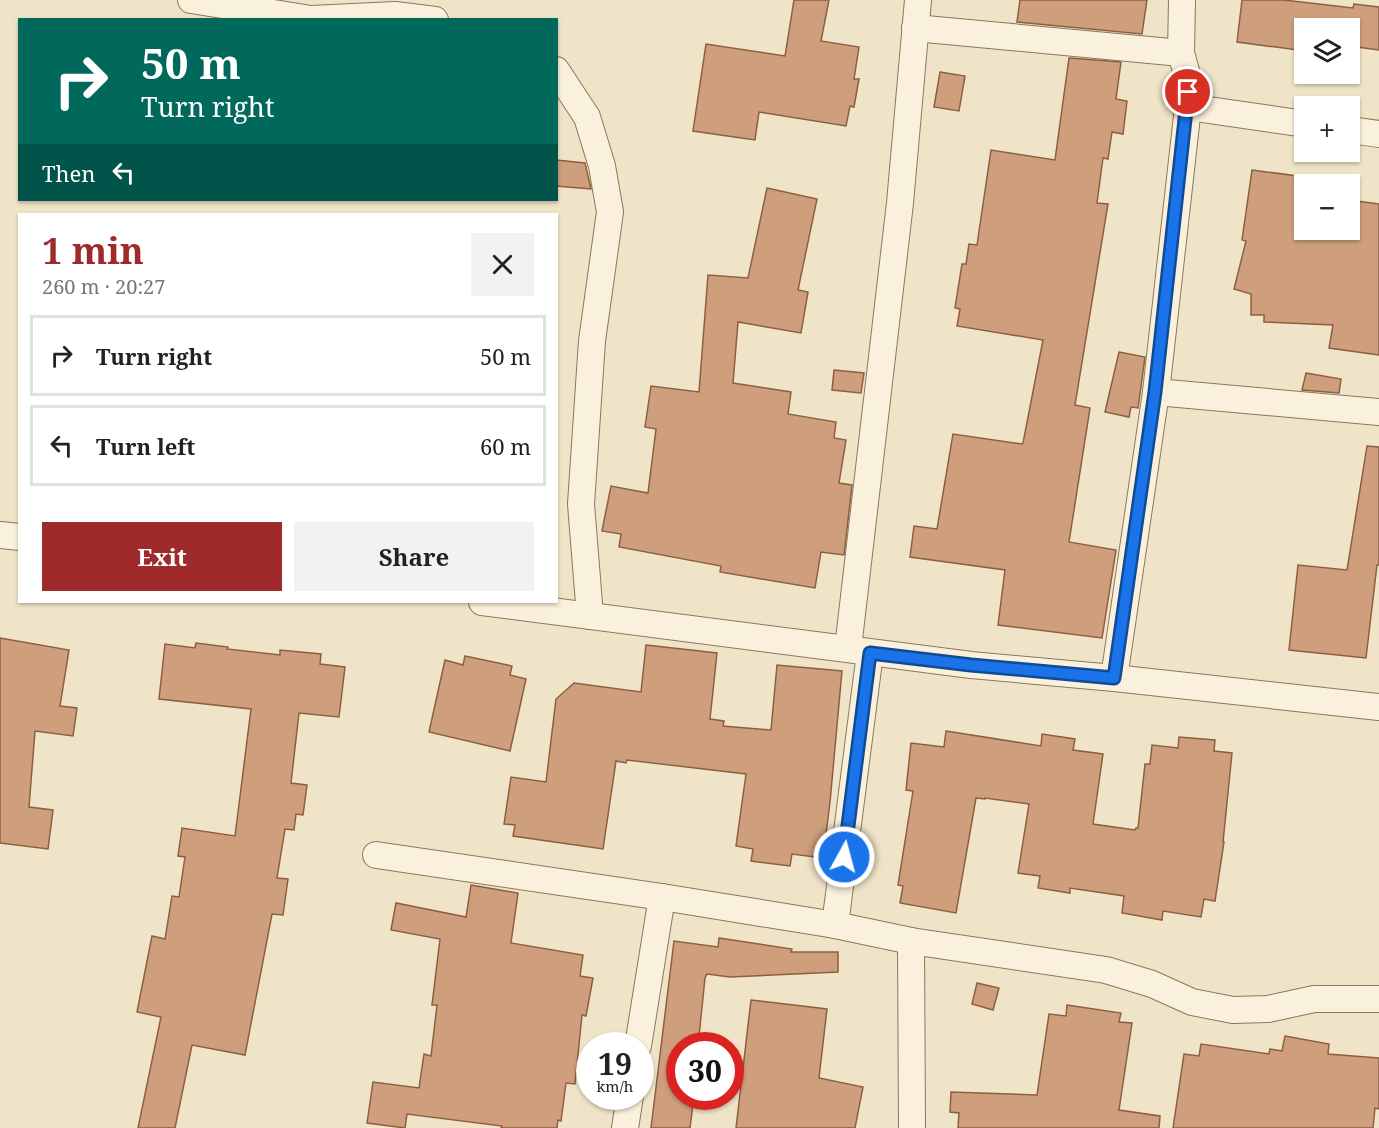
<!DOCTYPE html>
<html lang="en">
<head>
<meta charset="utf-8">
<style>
  :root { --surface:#fff; --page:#f2f2f2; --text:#222; --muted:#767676; --line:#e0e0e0; --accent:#9e2a2b }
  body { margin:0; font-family:"Noto Serif",serif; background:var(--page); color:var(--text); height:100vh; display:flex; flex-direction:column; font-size:22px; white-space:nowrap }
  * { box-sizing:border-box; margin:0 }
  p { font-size:20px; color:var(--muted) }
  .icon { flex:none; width:33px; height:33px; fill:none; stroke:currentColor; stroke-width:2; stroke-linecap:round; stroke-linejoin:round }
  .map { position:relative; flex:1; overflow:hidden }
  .panel { position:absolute; left:18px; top:213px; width:540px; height:390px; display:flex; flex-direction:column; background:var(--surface); border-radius:0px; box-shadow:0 2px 4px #0004 }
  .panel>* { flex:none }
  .top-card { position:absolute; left:18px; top:18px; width:540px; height:183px; border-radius:0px; box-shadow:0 2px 4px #0004; background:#00695c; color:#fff; overflow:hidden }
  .controls { position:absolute; left:1294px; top:18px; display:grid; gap:12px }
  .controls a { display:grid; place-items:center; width:66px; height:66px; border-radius:0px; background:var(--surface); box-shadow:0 2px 4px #0004; font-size:30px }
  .speed { position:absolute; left:576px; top:1032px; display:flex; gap:12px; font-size:30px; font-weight:700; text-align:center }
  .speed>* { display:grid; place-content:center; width:78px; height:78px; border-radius:50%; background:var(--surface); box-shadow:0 2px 4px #0004; line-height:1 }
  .speed small { font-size:15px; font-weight:400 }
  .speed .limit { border:9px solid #d22; background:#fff; color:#111 }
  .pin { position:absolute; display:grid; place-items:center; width:51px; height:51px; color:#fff; margin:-26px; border:3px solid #fff; border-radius:50%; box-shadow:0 2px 6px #0007 }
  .me { position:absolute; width:66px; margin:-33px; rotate:7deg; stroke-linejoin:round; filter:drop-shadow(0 0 4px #0008) }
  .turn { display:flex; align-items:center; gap:21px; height:126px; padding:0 24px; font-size:27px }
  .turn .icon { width:78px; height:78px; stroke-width:2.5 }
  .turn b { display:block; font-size:42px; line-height:51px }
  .then { display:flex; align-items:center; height:57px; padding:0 24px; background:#0003; gap:12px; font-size:22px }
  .round { display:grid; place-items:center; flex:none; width:63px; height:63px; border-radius:0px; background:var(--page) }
  .overview { display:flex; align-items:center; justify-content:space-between; height:102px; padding:0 24px }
  h1 { font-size:36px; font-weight:700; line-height:45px; color:var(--accent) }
  .button { display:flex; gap:12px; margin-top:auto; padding:12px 24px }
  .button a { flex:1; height:69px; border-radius:0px; background:var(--accent); color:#fff; font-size:24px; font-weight:700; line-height:69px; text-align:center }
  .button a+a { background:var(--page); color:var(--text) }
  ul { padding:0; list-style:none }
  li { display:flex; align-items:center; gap:18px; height:81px; margin:0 12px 9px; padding:0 12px; border:3px solid var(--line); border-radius:0px }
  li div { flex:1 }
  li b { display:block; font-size:22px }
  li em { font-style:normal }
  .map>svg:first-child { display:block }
  .building { fill:#cf9f7d; stroke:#8d5f41; stroke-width:1.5 }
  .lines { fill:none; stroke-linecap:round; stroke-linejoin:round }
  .street-casing { stroke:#8d765c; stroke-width:28 }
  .street { stroke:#faf1dc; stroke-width:26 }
  .route-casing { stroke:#114b97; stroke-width:15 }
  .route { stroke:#1a73e8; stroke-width:10 }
</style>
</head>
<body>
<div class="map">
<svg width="1379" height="1128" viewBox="0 0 1379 1128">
  <rect width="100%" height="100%" fill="#f0e4c8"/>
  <g class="building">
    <path d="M 794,0 L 829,0 L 821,41 L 859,47 L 854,79 L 859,79 L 854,107 L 850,106 L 846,126 L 759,112 L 755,140 L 693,131 L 706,44 L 785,56 Z"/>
    <path d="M 1020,0 L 1147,0 L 1142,34 L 1017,22 Z"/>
    <path d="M 1242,0 L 1284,0 L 1353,8 L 1354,4 L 1379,7 L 1379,50 L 1350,46 L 1350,28 L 1305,28 L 1305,51 L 1237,42 Z"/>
    <path d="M 1069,58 L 1121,62 L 1116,99 L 1127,101 L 1123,134 L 1112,132 L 1108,159 L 1103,158 L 1097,203 L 1108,204 L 1075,405 L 1090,408 L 1069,542 L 1116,550 L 1102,638 L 998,625 L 1005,570 L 910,557 L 914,526 L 937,529 L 953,434 L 1022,444 L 1023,443 L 1043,340 L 957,326 L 960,309 L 955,308 L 962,264 L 966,264 L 969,244 L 977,245 L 991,150 L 1055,160 Z"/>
    <path d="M 940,72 L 965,76 L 959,111 L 934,107 Z"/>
    <path d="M 556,160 L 585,163 L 591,189 L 556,186 Z"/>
    <path d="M 1252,170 L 1305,177 L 1305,230 L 1350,230 L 1350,200 L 1379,204 L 1379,355 L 1329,348 L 1333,325 L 1264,322 L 1264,315 L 1251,315 L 1251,294 L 1234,289 L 1246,241 L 1242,240 Z"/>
    <path d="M 767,188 L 817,199 L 798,290 L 808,292 L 801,333 L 738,322 L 733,383 L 791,392 L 788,414 L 836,422 L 834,438 L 846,440 L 839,483 L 852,485 L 844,555 L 821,552 L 815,588 L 720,572 L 721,566 L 619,547 L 621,534 L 602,531 L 611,486 L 648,493 L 656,429 L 645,427 L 651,386 L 699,392 L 708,275 L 748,278 Z"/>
    <path d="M 1119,352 L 1145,357 L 1138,408 L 1131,407 L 1129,417 L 1105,412 Z"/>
    <path d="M 834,370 L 864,373 L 861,393 L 832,390 Z"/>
    <path d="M 1306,373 L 1341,379 L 1339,393 L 1302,390 Z"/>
    <path d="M 1367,446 L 1379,447 L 1379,565 L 1377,565 L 1366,658 L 1289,650 L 1298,565 L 1347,570 Z"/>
    <path d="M 0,638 L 69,650 L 60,706 L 77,708 L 73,736 L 35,731 L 29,807 L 53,810 L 48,849 L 0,843 Z"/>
    <path d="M 196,643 L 228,647 L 227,649 L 280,655 L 280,650 L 321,654 L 320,664 L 345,667 L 339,717 L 299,713 L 291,783 L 307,785 L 303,815 L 296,814 L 294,830 L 285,829 L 277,878 L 288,879 L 283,915 L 272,914 L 245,1055 L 192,1045 L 175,1128 L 138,1128 L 161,1017 L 137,1012 L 152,936 L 165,939 L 172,896 L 179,897 L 185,857 L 178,856 L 182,828 L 235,836 L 251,709 L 159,699 L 165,644 L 195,648 Z"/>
    <path d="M 646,645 L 717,653 L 710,719 L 724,721 L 723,726 L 771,730 L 777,665 L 842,671 L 830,802 L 823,858 L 792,854 L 790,866 L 751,861 L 753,849 L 736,846 L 746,774 L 627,760 L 626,763 L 616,761 L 603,849 L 513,836 L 515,825 L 504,824 L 511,777 L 546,782 L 556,699 L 574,683 L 641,692 Z"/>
    <path d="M 465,656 L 512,666 L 510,675 L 526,679 L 510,751 L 429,732 L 445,660 L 463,665 Z"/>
    <path d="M 946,731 L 1041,746 L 1042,734 L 1075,739 L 1073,750 L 1103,754 L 1093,824 L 1135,830 L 1136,828 L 1138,828 L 1145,764 L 1150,764 L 1152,745 L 1178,748 L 1179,737 L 1215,740 L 1214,751 L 1232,753 L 1223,842 L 1224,842 L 1215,901 L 1204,899 L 1201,917 L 1163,911 L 1162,920 L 1122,913 L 1124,896 L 1070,888 L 1070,893 L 1038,888 L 1040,876 L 1018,873 L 1029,804 L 985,798 L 985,799 L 976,798 L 956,913 L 900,903 L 903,886 L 898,885 L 913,791 L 906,790 L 911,743 L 944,747 Z"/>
    <path d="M 471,885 L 518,893 L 511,943 L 583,955 L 580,976 L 593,978 L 586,1016 L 582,1015 L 575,1084 L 566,1083 L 561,1121 L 558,1120 L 557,1128 L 501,1128 L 502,1126 L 407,1114 L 405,1128 L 367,1123 L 373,1082 L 419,1088 L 424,1054 L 431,1056 L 437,1005 L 432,1005 L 440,939 L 391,930 L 396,903 L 466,917 Z"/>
    <path d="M 719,938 L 792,949 L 791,952 L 838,952 L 838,972 L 730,977 L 707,974 L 705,978 L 698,1046 L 680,1046 L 680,1096 L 694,1096 L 690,1128 L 651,1128 L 674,941 L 718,947 Z"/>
    <path d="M 977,983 L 999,988 L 993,1010 L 972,1004 Z"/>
    <path d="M 751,1000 L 827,1009 L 819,1078 L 863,1087 L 855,1128 L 736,1128 Z"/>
    <path d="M 1067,1005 L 1121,1013 L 1119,1022 L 1132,1023 L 1119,1110 L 1160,1116 L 1159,1128 L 958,1128 L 959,1113 L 950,1112 L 951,1092 L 1037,1095 L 1049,1014 L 1066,1016 Z"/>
    <path d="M 1285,1036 L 1329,1044 L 1328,1054 L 1379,1058 L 1379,1109 L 1375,1108 L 1373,1128 L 1173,1128 L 1184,1054 L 1199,1056 L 1201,1044 L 1269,1054 L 1270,1049 L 1282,1051 Z"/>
  </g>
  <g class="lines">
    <g class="street-casing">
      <g id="street">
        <path d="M 191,0 L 311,19 L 395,15 L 435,20"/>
        <path d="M 915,28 L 1181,53 L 1188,78 L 1188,107 L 1156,392 L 1114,678"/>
        <path d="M 1181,53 L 1182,0"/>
        <path d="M 556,70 L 587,117 L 602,166 L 610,212 L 592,341 L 581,504 L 590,616"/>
        <path d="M 1188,107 L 1305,124"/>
        <path d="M 1350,130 L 1379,134"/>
        <path d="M 1156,392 L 1379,412"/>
        <path d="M 0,535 L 20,537"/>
        <path d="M 482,602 L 971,665 L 1114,678 L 1379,707"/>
        <path d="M 848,648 L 900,203 L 918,0"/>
        <path d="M 376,855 L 662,897 L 835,925 L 911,941 L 1106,970 L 1152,984 L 1192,1002 L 1233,1010 L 1268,1009 L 1314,999 L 1379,999"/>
        <path d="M 835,925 L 870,653"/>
        <path d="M 911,941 L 912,1128"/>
        <path d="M 638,1046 L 662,897"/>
        <path d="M 625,1128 L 630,1096"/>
      </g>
    </g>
    <use href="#street" class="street"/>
  </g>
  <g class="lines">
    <g class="route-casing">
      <path id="route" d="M 844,857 L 870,653 L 971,665 L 1114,678 L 1155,392 L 1188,92"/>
    </g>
    <use href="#route" class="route"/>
  </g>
</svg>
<div class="controls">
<a><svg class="icon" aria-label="layers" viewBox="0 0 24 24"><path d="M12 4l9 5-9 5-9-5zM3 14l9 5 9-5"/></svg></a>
<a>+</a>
<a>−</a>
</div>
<div class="speed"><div>19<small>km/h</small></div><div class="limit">30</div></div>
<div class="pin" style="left:1188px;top:92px;background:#d93025"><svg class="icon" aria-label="arrive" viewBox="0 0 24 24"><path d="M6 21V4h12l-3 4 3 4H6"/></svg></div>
<svg class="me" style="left:844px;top:857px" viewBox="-20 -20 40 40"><circle r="17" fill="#1a73e8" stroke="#fff" stroke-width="3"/><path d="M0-11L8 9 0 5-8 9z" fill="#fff"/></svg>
<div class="top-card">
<div class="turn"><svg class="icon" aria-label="right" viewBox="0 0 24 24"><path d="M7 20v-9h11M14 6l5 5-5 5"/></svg><div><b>50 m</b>Turn right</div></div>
<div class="then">Then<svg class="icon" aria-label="left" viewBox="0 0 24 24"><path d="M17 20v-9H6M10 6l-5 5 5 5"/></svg></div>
</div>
<section class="panel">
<div class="overview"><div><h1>1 min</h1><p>260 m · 20:27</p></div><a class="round"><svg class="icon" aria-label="close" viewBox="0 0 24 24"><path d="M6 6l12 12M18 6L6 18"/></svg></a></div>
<ul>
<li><svg class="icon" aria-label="right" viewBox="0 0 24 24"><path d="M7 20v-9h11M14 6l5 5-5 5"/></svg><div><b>Turn right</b></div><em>50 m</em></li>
<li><svg class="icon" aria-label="left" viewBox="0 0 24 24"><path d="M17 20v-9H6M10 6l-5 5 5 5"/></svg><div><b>Turn left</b></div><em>60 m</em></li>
</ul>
<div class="button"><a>Exit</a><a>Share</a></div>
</section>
</div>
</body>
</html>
